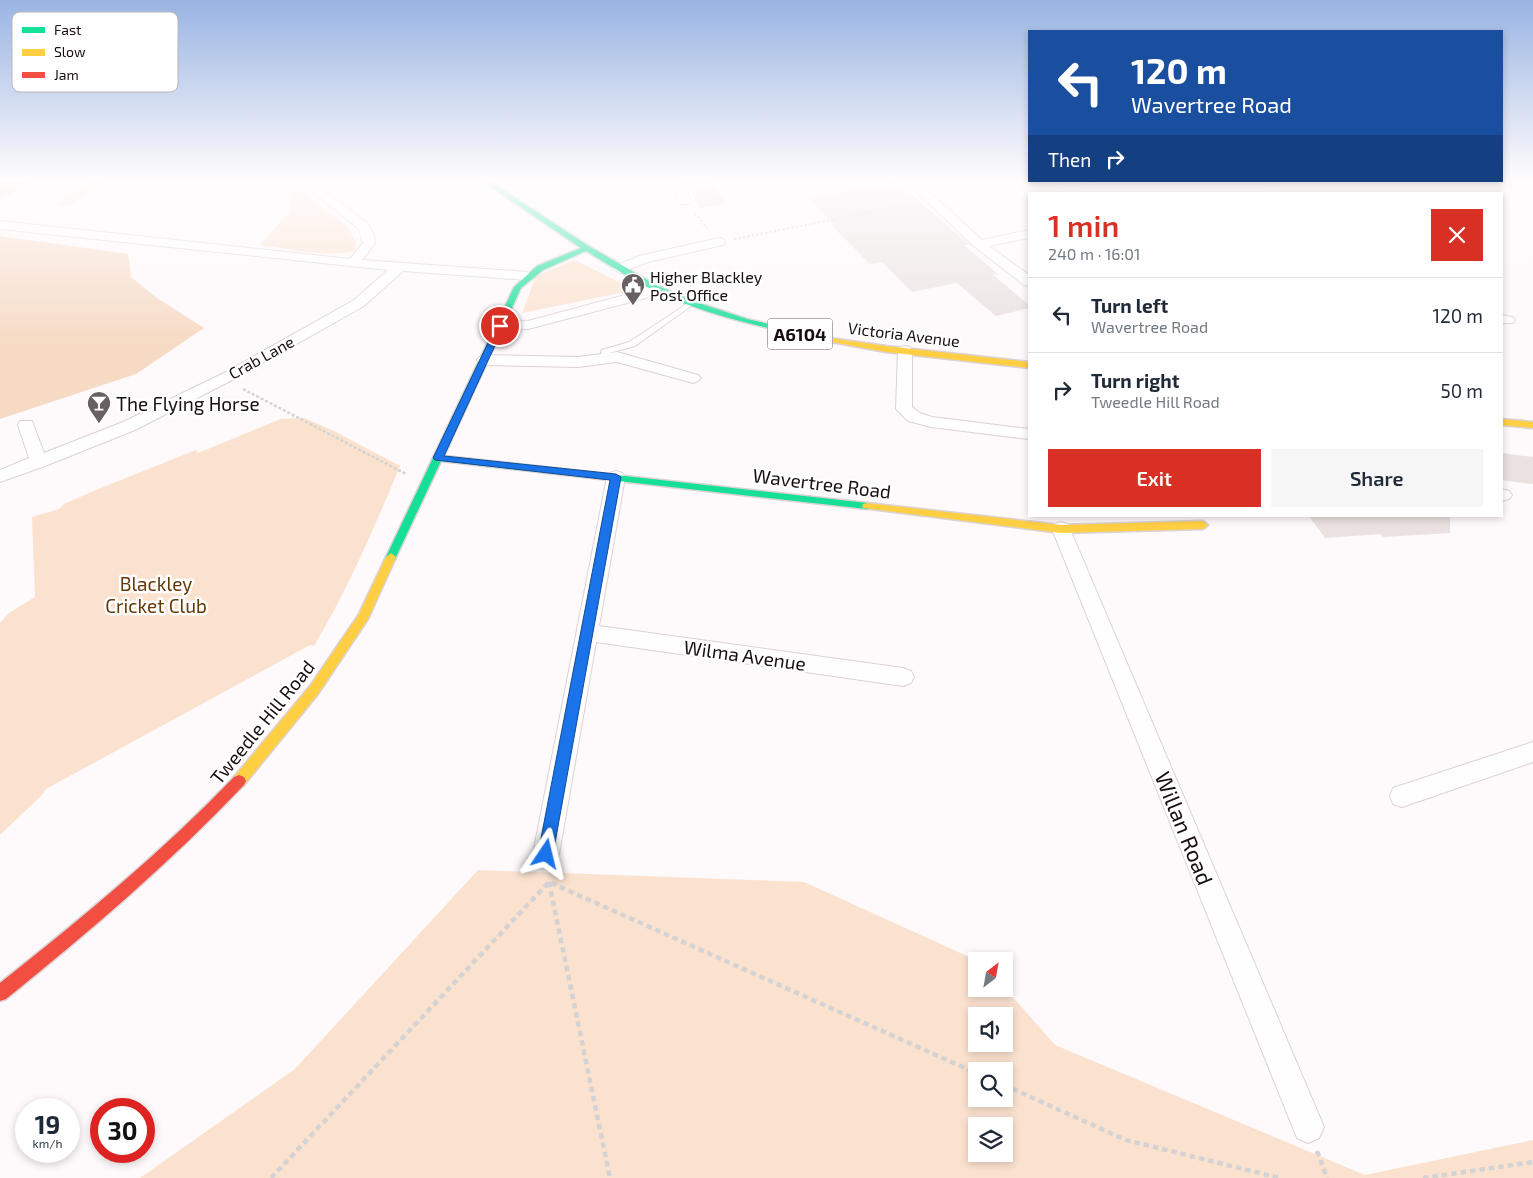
<!DOCTYPE html>
<html lang="en">
<head>
<meta charset="utf-8">
<style>
  :root { --surface:#fff; --page:#f6f6f7; --text:#1f2937; --muted:#747a83; --line:#e0e1e3; --accent:#d93025 }
  body { margin:0; font-family:"Exo 2",sans-serif; background:var(--page); color:var(--text); height:100vh; display:flex; flex-direction:column; font-size:19px; white-space:nowrap }
  * { box-sizing:border-box; margin:0 }
  p { font-size:16px; color:var(--muted) }
  .icon { flex:none; width:28px; height:28px; fill:none; stroke:currentColor; stroke-width:2; stroke-linecap:round; stroke-linejoin:round }
  .map { position:relative; flex:1; overflow:hidden }
  .sheet { position:absolute; left:1028px; top:192px; width:475px; height:325px; display:flex; flex-direction:column; background:var(--surface); border-radius:0px; box-shadow:0 2px 8px #0003 }
  .sheet>* { flex:none }
  .hud { position:absolute; left:1028px; top:30px; width:475px; height:152px; border-radius:0px; box-shadow:0 2px 8px #0003; background:#1a4fa0; color:#fff; overflow:hidden }
  .needle { width:32px; rotate:31deg }
  .buttons { position:absolute; left:968px; top:952px; display:grid; gap:10px }
  .buttons a { display:grid; place-items:center; width:45px; height:45px; border-radius:0px; background:var(--surface); box-shadow:0 2px 8px #0003; font-size:25px }
  .speed { position:absolute; left:15px; top:1098px; display:flex; gap:10px; font-size:25px; font-weight:700; text-align:center }
  .speed>* { display:grid; place-content:center; width:65px; height:65px; border-radius:50%; background:var(--surface); box-shadow:0 2px 8px #0003; line-height:1 }
  .speed small { font-size:12px; font-weight:400 }
  .speed .limit { border:8px solid #d22; background:#fff; color:#111 }
  .pin { position:absolute; display:grid; place-items:center; width:42px; height:42px; color:#fff; margin:-21px; border:2px solid #fff; border-radius:50%; box-shadow:0 1px 5px #0007 }
  .me { position:absolute; width:55px; margin:-28px; rotate:10deg; stroke-linejoin:round; filter:drop-shadow(0 0 4px #0008) }
  .turn { display:flex; align-items:center; gap:18px; height:105px; padding:0 20px; font-size:22px }
  .turn .icon { width:65px; height:65px; stroke-width:2.5 }
  .turn b { display:block; font-size:35px; line-height:42px }
  .then { display:flex; align-items:center; height:48px; padding:0 20px; background:#0003; gap:10px; font-size:19px }
  .round { display:grid; place-items:center; flex:none; width:52px; height:52px; border-radius:0px; background:var(--page) }
  .headline { display:flex; align-items:center; justify-content:space-between; height:85px; padding:0 20px }
  h1 { font-size:30px; font-weight:600; line-height:38px; color:var(--accent) }
  .primary-button { display:flex; gap:10px; margin-top:auto; padding:10px 20px }
  .primary-button a { flex:1; height:58px; border-radius:0px; background:var(--accent); color:#fff; font-size:20px; font-weight:600; line-height:58px; text-align:center }
  .primary-button a+a { background:var(--page); color:var(--text) }
  ul { padding:0; list-style:none }
  li { display:flex; align-items:center; gap:15px; height:75px; padding:0 20px; border-top:1px solid var(--line) }
  li div { flex:1 }
  li b { display:block; font-size:19px }
  li em { font-style:normal }
  .map>svg:first-child { display:block }
  .green { fill:#fbe2cf; fill-rule:evenodd }
  .forest { fill:#f6dac4 }
  .building { fill:#eae1e0 }
  .lines { fill:none; stroke-linecap:round; stroke-linejoin:round }
  .lane-casing { stroke:#dbd2d4; stroke-width:2 }
  .street-casing { stroke:#dbd2d4; stroke-width:2 }
  .fast-casing { stroke:#dbd2d4; stroke-width:3 }
  .slow-casing { stroke:#dbd2d4; stroke-width:3 }
  .jam-casing { stroke:#dbd2d4; stroke-width:3 }
  .path-far2 { stroke:#d4d2d3; stroke-width:2; stroke-dasharray:2.5 2; stroke-linecap:butt }
  .path-far1 { stroke:#d4d2d3; stroke-width:2.5; stroke-dasharray:3 2; stroke-linecap:butt }
  .path { stroke:#d4d2d3; stroke-width:4.5; stroke-dasharray:5.5 4; stroke-linecap:butt }
  .lane { fill:#fffefe; fill-rule:evenodd }
  .street { fill:#fffefe; fill-rule:evenodd }
  .fast { fill:#16e098; fill-rule:evenodd }
  .slow { fill:#ffcf43; fill-rule:evenodd }
  .jam { fill:#f24e42; fill-rule:evenodd }
  .route { fill:#1a73e8; stroke:#114b97 }
  .labels { text-anchor:middle; dominant-baseline:central; stroke-width:5; stroke-linejoin:round; paint-order:stroke }
  .far-poi-label { font-size:16px; fill:#180d10; stroke:#fff; text-anchor:start }
  .far-street-label { font-size:16px; fill:#180d10; stroke:#fff }
  .shield { fill:#fff; stroke:#5d5658; stroke-width:1 }
  .shield-label { font-size:18px; font-weight:bold; fill:#180d10 }
  .poi-label { font-size:19px; fill:#180d10; stroke:#fff; text-anchor:start }
  .street-label { font-size:19px; fill:#180d10; stroke:#fff }
  .park-label { font-size:19px; fill:#633805; stroke:#fff }
  .near-street-label { font-size:22px; fill:#180d10; stroke:#fff }
  .key { fill:#fff; stroke:#bab6b7; stroke-width:1 }
  .key-label { font-size:14px; fill:#180d10 }
</style>
</head>
<body>
<div class="map">
<svg width="1533" height="1178" viewBox="0 0 1533 1178">
  <rect width="100%" height="100%" fill="#fef9fa"/>
  <g class="green">
    <path d="M 93,181 L 108,182 L 68,207 L 53,206 Z"/>
    <path d="M 1032,181 L 1102,181 L 1046,191 Z"/>
    <path d="M 294,187 L 346,226 L 356,241 L 355,251 C 325,258 290,249 260,245 L 289,212 Z"/>
    <path d="M 575,260 L 635,290 L 522,313 L 536,276 Z"/>
    <path d="M 304,418 L 334,431 L 400,466 C 374,528 348,589 314,646 L 310,645 L 46,789 L 42,795 L 0,835 L 0,623 L 9,613 L 35,597 L 32,517 L 59,509 L 64,504 L 96,490 L 196,450 L 198,453 L 281,419 Z"/>
    <path d="M 478,870 L 804,882 L 978,961 L 976,961 L 976,989 L 1004,989 L 1004,987 L 1055,1045 L 1365,1175 L 1533,1140 L 1533,1178 L 140,1178 L 295,1069 ZM 976,1016 L 1004,1016 L 1004,1044 L 976,1044 ZM 976,1071 L 1004,1071 L 1004,1099 L 976,1099 ZM 1004,1126 L 1004,1154 L 976,1154 L 976,1126 Z"/>
  </g>
  <g class="forest">
    <path d="M 0,181 L 34,181 L 0,200 Z"/>
    <path d="M 1250,181 L 1502,181 L 1511,183 L 1514,188 L 1490,194 L 1285,194 L 1276,188 Z"/>
    <path d="M 0,236 L 128,254 L 131,277 L 157,298 L 204,328 L 136,374 L 0,419 Z"/>
  </g>
  <g class="building">
    <path d="M 686,181 L 713,181 L 726,204 L 699,208 Z"/>
    <path d="M 897,182 L 969,244 L 964,245 L 998,274 L 993,275 L 1029,305 L 1029,308 L 996,316 L 957,283 L 912,292 L 882,262 L 870,264 L 831,225 L 834,224 L 808,198 Z"/>
    <path d="M 1501,453 L 1533,457 L 1533,484 L 1501,480 Z"/>
    <path d="M 1309,516 L 1450,516 L 1450,533 L 1383,537 L 1381,534 L 1325,538 Z"/>
  </g>
  <g class="lines">
    <g class="lane-casing">
      <g id="lane">
        <path d="M 166,181 L 172,181 L 168,191 L 165,193 L 162,191 Z"/>
        <path d="M 690,302 L 695,303 L 635,346 L 609,353 L 610,360 L 604,360 L 601,352 L 602,350 L 629,342 Z"/>
      </g>
    </g>
    <g class="street-casing">
      <g id="street">
        <path d="M 300,181 L 313,181 L 368,224 L 374,235 L 375,243 L 362,260 L 527,272 L 534,276 L 527,280 L 403,271 L 364,306 L 236,378 L 135,430 L 45,466 L 0,482 L 0,470 L 29,458 L 18,425 L 20,421 L 32,421 L 44,453 L 123,422 L 226,372 L 354,300 L 388,270 L 0,229 L 0,221 L 350,259 L 363,243 L 359,229 Z"/>
        <path d="M 670,181 L 681,181 L 691,201 L 689,204 L 681,204 Z"/>
        <path d="M 905,181 L 917,181 L 982,240 L 1029,230 L 1029,238 L 989,246 L 1029,275 L 1029,286 L 1024,285 L 975,247 Z"/>
        <path d="M 719,238 L 723,239 L 725,242 L 723,245 L 648,262 L 620,273 L 613,269 L 615,266 L 639,256 Z"/>
        <path d="M 654,284 L 661,288 L 646,298 L 528,329 L 500,330 L 495,329 L 493,326 L 495,323 L 528,321 L 636,292 Z"/>
        <path d="M 1501,315 L 1513,317 L 1515,320 L 1513,323 L 1501,323 Z"/>
        <path d="M 905,346 L 910,347 L 912,350 L 912,407 L 920,413 L 932,417 L 1029,429 L 1029,439 L 931,427 L 908,421 L 896,409 L 898,350 L 900,347 Z"/>
        <path d="M 617,352 L 698,375 L 701,378 L 698,381 L 693,383 L 617,362 L 578,367 L 485,365 L 480,363 L 477,360 L 480,357 L 485,355 L 578,357 Z"/>
        <path d="M 616,471 L 622,473 L 625,477 L 599,626 L 903,668 L 911,671 L 914,677 L 911,683 L 903,686 L 596,642 L 559,854 L 555,863 L 546,866 L 537,863 L 533,854 L 607,477 L 610,473 Z"/>
        <path d="M 1501,489 L 1509,491 L 1512,495 L 1509,499 L 1501,501 Z"/>
        <path d="M 1061,522 L 1068,524 L 1070,529 L 1324,1127 L 1319,1138 L 1308,1143 L 1297,1138 L 1052,529 L 1054,524 Z"/>
        <path d="M 1533,742 L 1533,762 L 1402,807 L 1393,804 L 1390,796 L 1393,788 Z"/>
      </g>
    </g>
    <g class="fast-casing">
      <path id="fast" d="M 482,181 L 490,181 L 587,245 L 658,286 L 702,304 L 747,319 L 826,337 L 830,339 L 826,341 C 767,328 707,316 653,290 C 630,279 608,264 586,251 L 543,270 L 521,288 L 444,456 L 867,503 L 871,504 L 872,506 L 871,508 L 867,509 L 441,461 L 396,557 L 395,560 L 387,560 L 386,557 L 514,287 L 537,266 L 581,248 Z"/>
    </g>
    <g class="slow-casing">
      <g id="slow">
        <path d="M 823,337 L 886,346 L 1029,362 L 1029,368 L 886,352 L 826,341 L 822,339 Z"/>
        <path d="M 1501,419 L 1533,422 L 1533,428 L 1501,425 Z"/>
        <path d="M 867,503 L 1061,525 L 1203,521 L 1208,525 L 1203,529 L 1061,533 L 863,508 L 862,506 L 863,504 Z"/>
        <path d="M 391,553 L 396,557 L 368,619 L 318,694 L 244,785 L 239,787 L 234,785 L 232,781 L 234,777 L 310,686 L 359,614 L 386,557 Z"/>
      </g>
    </g>
    <g class="jam-casing">
      <path id="jam" d="M 239,775 L 244,777 L 246,781 L 244,785 C 170,863 89,932 6,999 L 0,1001 L 0,983 C 82,918 162,852 234,777 Z"/>
    </g>
    <g class="path-far2">
      <path d="M 695,213 L 707,228"/>
      <path d="M 734,239 L 912,204"/>
    </g>
    <path class="path-far1" d="M 243,389 L 406,474"/>
    <g class="path">
      <path d="M 549,882 L 610,1178"/>
      <path d="M 1004,1085 L 1126,1140 L 1280,1178"/>
      <path d="M 1317,1151 L 1327,1178"/>
      <path d="M 271,1178 L 549,882 L 976,1073"/>
      <path d="M 1423,1178 L 1533,1162"/>
    </g>
    <use href="#lane" class="lane"/>
    <use href="#street" class="street"/>
    <use href="#fast" class="fast"/>
    <use href="#slow" class="slow"/>
    <use href="#jam" class="jam"/>
  </g>
  <linearGradient id="sky" x2="0" y2="1"><stop stop-color="#99b4e2"/><stop offset="0.52" stop-color="#fffcfd"/><stop offset="1" stop-color="#fffcfd" stop-opacity="0"/></linearGradient>
  <rect width="1533" height="346" fill="url(#sky)"/>
  <path class="route" d="M 497,324 L 504,326 L 444,456 L 616,474 L 621,477 L 553,854 L 551,859 L 546,861 L 541,859 L 538,854 L 610,480 L 435,460 L 433,458 Z"/>
  <defs>
    <g id="civic-pin" transform="scale(1.25)"><path d="M0 17L-7.5 6A9.5 9.5 0 1 1 7.5 6Z" fill="#686062" stroke="#fff"/><path d="M-.6-6.5H3V-4.5H.6V-3L4-1V1h2V6H-6V1h2V-1L-.6-3ZM-1.2 2.5V6h2.4V2.5Z" fill="#fff"/></g>
    <g id="bar-pin" transform="scale(1.25)"><path d="M0 17L-7.5 6A9.5 9.5 0 1 1 7.5 6Z" fill="#686062" stroke="#fff"/><path d="M-6-5H6L.8 .8V4.5H3.5V6h-7V4.5H-.8V.8Z" fill="#fff"/></g>
  </defs>
  <g fill-rule="evenodd">
    <use href="#civic-pin" x="633" y="285"/>
    <use href="#bar-pin" x="99" y="403"/>
  </g>
  <g class="labels">
    <g class="far-poi-label">
      <text x="650" y="276">Higher Blackley<tspan x="650" dy="18">Post Office</tspan></text>
    </g>
    <g class="far-street-label">
      <text transform="translate(904 334) rotate(7)">Victoria Avenue</text>
      <text transform="translate(261 357) rotate(-29)">Crab Lane</text>
    </g>
    <rect class="shield" x="767.5" y="318.5" width="65" height="31" rx="4"/>
    <g class="shield-label">
      <text x="800" y="334">A6104</text>
    </g>
    <g class="poi-label">
      <text x="116" y="403">The Flying Horse</text>
    </g>
    <g class="street-label">
      <text transform="translate(822 483) rotate(7)">Wavertree Road</text>
      <text transform="translate(745 655) rotate(8)">Wilma Avenue</text>
      <text transform="translate(262 722) rotate(-51)">Tweedle Hill Road</text>
    </g>
    <g class="park-label">
      <text x="156" y="583">Blackley<tspan x="156" dy="22">Cricket Club</tspan></text>
    </g>
    <g class="near-street-label">
      <text transform="translate(1185 828) rotate(68)">Willan Road</text>
    </g>
  </g>
  <rect x="12" y="12" width="166" height="80" rx="8" class="key"/>
  <rect x="22" y="27" width="23" height="6" fill="#16e098"/>
  <rect x="22" y="49" width="23" height="7" fill="#ffcf43"/>
  <rect x="22" y="72" width="23" height="6" fill="#f24e42"/>
  <g class="key-label">
    <text x="54" y="35">Fast</text>
    <text x="54" y="57">Slow</text>
    <text x="54" y="80">Jam</text>
  </g>
</svg>
<div class="buttons">
<a><svg class="needle" viewBox="-14 -14 28 28"><path d="M0-13l5 13h-10z" fill="#e53935"/><path d="M0 13l5-13h-10z" fill="#747a83"/></svg></a>
<a><svg class="icon" aria-label="sound" viewBox="0 0 24 24"><path d="M4 9h4l5-4v14l-5-4H4zM17 9q2 3 0 6"/></svg></a>
<a><svg class="icon" aria-label="search" viewBox="0 0 24 24"><circle cx="10" cy="10" r="6"/><path d="M15 15l6 6"/></svg></a>
<a><svg class="icon" aria-label="layers" viewBox="0 0 24 24"><path d="M12 4l9 5-9 5-9-5zM3 14l9 5 9-5"/></svg></a>
</div>
<div class="speed"><div>19<small>km/h</small></div><div class="limit">30</div></div>
<div class="pin" style="left:500px;top:326px;background:#d93025"><svg class="icon" aria-label="arrive" viewBox="0 0 24 24"><path d="M6 21V4h12l-3 4 3 4H6"/></svg></div>
<svg class="me" style="left:546px;top:854px" viewBox="-20 -20 40 40"><path d="M0-17L14 15 0 8-14 15z" fill="#1a73e8" stroke="#fff" stroke-width="4"/></svg>
<div class="hud">
<div class="turn"><svg class="icon" aria-label="left" viewBox="0 0 24 24"><path d="M17 20v-9H6M10 6l-5 5 5 5"/></svg><div><b>120 m</b>Wavertree Road</div></div>
<div class="then">Then<svg class="icon" aria-label="right" viewBox="0 0 24 24"><path d="M7 20v-9h11M14 6l5 5-5 5"/></svg></div>
</div>
<section class="sheet">
<div class="headline"><div><h1>1 min</h1><p>240 m · 16:01</p></div><a class="round" style="background:#d93025;color:#fff"><svg class="icon" aria-label="close" viewBox="0 0 24 24"><path d="M6 6l12 12M18 6L6 18"/></svg></a></div>
<ul>
<li><svg class="icon" aria-label="left" viewBox="0 0 24 24"><path d="M17 20v-9H6M10 6l-5 5 5 5"/></svg><div><b>Turn left</b><p>Wavertree Road</p></div><em>120 m</em></li>
<li><svg class="icon" aria-label="right" viewBox="0 0 24 24"><path d="M7 20v-9h11M14 6l5 5-5 5"/></svg><div><b>Turn right</b><p>Tweedle Hill Road</p></div><em>50 m</em></li>
</ul>
<div class="primary-button"><a>Exit</a><a>Share</a></div>
</section>
</div>
</body>
</html>
